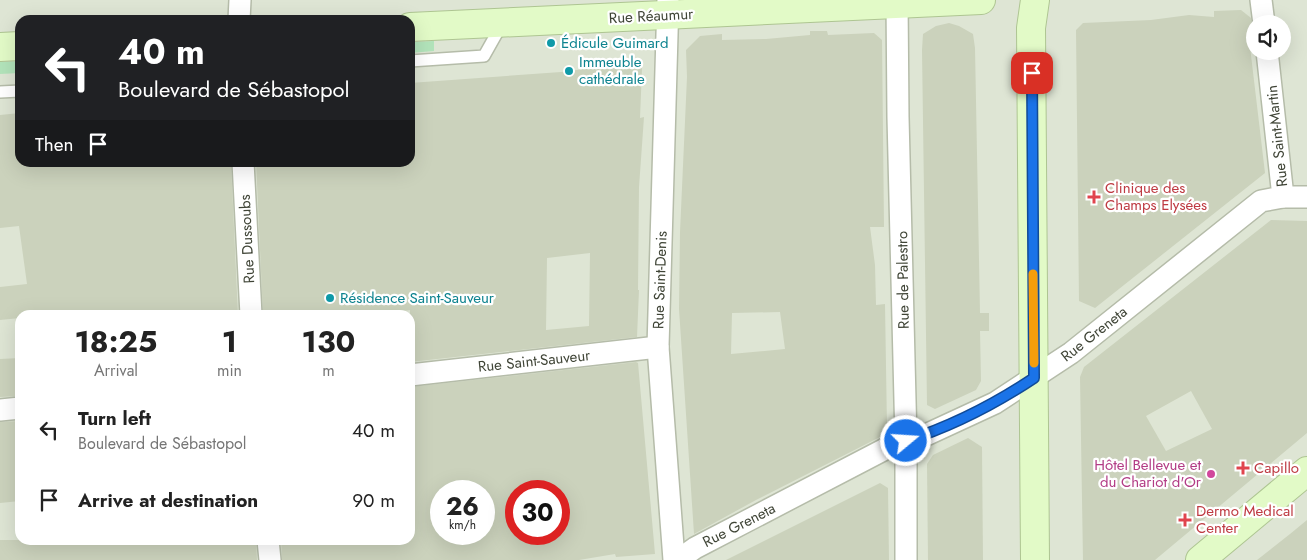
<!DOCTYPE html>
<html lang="en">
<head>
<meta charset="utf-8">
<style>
  :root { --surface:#fff; --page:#f2f2f2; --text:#222; --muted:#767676 }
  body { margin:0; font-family:Jost,sans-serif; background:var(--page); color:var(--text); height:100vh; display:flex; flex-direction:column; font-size:19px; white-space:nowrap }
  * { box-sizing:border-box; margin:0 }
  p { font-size:16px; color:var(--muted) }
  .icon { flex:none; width:28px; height:28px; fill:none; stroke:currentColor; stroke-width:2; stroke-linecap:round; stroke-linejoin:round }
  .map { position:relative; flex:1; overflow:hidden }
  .drawer { position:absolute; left:15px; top:310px; width:400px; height:235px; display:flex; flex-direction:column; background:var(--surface); border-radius:15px; box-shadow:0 5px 20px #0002 }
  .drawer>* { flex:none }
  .top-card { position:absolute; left:15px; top:15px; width:400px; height:152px; border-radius:15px; box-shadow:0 5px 20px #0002; background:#202124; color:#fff; overflow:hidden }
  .fabs { position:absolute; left:1246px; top:15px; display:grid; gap:10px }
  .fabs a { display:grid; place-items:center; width:45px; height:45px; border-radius:50%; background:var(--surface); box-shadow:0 5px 20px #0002; font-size:25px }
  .speed { position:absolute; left:430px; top:480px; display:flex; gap:10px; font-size:25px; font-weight:700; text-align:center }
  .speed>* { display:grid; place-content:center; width:65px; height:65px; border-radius:50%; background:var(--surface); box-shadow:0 5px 20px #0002; line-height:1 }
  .speed small { font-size:12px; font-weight:400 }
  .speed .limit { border:8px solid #d22; background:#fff; color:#111 }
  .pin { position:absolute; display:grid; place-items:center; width:42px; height:42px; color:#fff; margin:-21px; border-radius:10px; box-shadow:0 2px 8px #0006 }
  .me { position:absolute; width:55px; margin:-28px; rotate:72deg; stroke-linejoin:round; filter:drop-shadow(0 0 4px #0008) }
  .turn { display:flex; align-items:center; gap:18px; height:105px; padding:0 20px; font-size:22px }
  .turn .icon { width:65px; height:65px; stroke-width:2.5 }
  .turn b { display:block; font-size:35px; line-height:42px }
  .then { display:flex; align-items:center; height:48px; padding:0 20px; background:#0003; gap:10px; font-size:19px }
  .eta { display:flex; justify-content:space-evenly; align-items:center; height:85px; text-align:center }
  .eta b { font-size:30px; font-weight:700; line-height:35px }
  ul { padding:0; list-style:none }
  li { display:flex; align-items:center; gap:15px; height:70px; padding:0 20px }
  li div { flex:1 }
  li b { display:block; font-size:19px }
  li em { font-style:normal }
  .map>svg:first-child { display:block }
  .residential { fill:#dee5d4; fill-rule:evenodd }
  .green { fill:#b2e3ba }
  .building { fill:#cbd2bc; fill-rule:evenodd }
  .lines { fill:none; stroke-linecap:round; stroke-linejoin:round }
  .lane-casing { stroke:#b5bca9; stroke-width:14 }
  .street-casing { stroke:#b5bca9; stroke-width:24 }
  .secondary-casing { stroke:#aec592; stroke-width:30 }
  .lane { stroke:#fff; stroke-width:11 }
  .street { stroke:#fff; stroke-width:21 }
  .secondary { stroke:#e2fac7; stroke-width:28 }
  .route-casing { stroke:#114b97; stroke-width:12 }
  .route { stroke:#1a73e8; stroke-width:9 }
  .slow { stroke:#f59e0b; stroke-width:9 }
  .culture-dot { fill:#0f9aa8; stroke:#fff; stroke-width:2 }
  .health-dot { fill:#e0444e; stroke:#fff; stroke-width:2 }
  .hotel-dot { fill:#d1479c; stroke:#fff; stroke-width:2 }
  .labels { text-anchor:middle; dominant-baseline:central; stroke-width:4.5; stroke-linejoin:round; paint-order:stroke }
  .street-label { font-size:15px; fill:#3f4436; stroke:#fff }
  .culture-label { font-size:15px; fill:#0d838f; stroke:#fff; text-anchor:start }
  .health-label { font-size:15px; fill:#be3a42; stroke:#fff; text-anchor:start }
  .hotel-label { font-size:15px; fill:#b23c85; stroke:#fff; text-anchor:end }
</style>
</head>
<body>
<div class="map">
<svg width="1307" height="560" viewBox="0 0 1307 560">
  <rect width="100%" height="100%" fill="#edf2e6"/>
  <path class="residential" d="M 0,0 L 1307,0 L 1307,560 L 0,560 ZM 20,20 L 410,20 L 410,162 L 20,162 ZM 1255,24 L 1282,24 L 1282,51 L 1255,51 ZM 20,315 L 410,315 L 410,540 L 20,540 ZM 441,491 L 484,491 L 484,534 L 441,534 ZM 516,491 L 559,491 L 559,534 L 516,534 Z"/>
  <g class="green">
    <path d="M 434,41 L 434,51 L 410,53 L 410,42 Z"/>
    <path d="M 20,61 L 20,73 L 0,74 L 0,62 Z"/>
  </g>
  <g class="building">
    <path d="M 1241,10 L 1251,18 L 1253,29 L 1248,30 L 1265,173 L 1095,308 L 1079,301 L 1076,30 L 1083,23 L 1151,20 L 1189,15 L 1214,17 L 1214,11 Z"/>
    <path d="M 949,23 L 959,26 L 973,34 L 975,48 L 980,313 L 989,313 L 989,331 L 980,331 L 981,381 L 976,390 L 935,409 L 927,405 L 922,50 L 923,34 L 936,26 Z"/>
    <path d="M 810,31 L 827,31 L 828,35 L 874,33 L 882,40 L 884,227 L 870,227 L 875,265 L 876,305 L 885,304 L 887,428 L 882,436 L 756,500 L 694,534 L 679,309 L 680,232 L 687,77 L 686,50 L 700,36 L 722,34 L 722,40 L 766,39 L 810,35 ZM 780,312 L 785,349 L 731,354 L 732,313 Z"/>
    <path d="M 636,60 L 641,64 L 642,69 L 640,118 L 644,117 L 639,187 L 638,290 L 639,290 L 637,337 L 410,362 L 410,310 L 375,315 L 304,315 L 304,311 L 263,315 L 256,162 L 410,162 L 410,83 L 561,72 L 600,67 L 600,63 ZM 590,253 L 589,326 L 546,330 L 547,258 Z"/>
    <path d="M 20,113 L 20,162 L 231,162 L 238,315 L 20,315 L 20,318 L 0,320 L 0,287 L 27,284 L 19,226 L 0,228 L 0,115 Z"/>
    <path d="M 1271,220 L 1307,221 L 1307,433 L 1155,560 L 1083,560 L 1080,377 L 1084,367 ZM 1191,391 L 1212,429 L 1166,451 L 1146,416 Z"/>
    <path d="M 20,358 L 20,396 L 0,397 L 0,359 Z"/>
    <path d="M 636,362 L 638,363 L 655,554 L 616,557 L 615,554 L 579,560 L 282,560 L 281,540 L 410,540 L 410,387 ZM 441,491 L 484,491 L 484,534 L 441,534 ZM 516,491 L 559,491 L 559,534 L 516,534 Z"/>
    <path d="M 20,421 L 20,501 L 0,503 L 0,422 Z"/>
    <path d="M 968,438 L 982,447 L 983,560 L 928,560 L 927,464 L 933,455 Z"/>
    <path d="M 880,483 L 888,488 L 889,560 L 726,560 Z"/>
    <path d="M 1307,520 L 1307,560 L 1257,560 L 1290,534 Z"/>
    <path d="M 0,540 L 256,540 L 257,560 L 0,560 Z"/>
  </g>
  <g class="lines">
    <g class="lane-casing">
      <g id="lane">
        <path d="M 410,61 L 484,56 L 502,24"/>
        <path d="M 0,92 L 20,91"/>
      </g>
    </g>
    <g class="street-casing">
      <g id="street">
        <path d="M 668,0 L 658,347 L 674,560"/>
        <path d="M 897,0 L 898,117 L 906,441 L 906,560"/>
        <path d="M 1261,0 L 1264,24"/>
        <path d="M 239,20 L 240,0"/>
        <path d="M 1267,51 L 1283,197"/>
        <path d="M 243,162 L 251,315"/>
        <path d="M 410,375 L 658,347"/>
        <path d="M 0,410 L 20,408"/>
        <path d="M 268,540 L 270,560"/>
        <path d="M 678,560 L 695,548 L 889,447 L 928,434 L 995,403 L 1071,353 L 1261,201 L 1283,197 L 1307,197"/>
      </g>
    </g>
    <g class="secondary-casing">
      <g id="secondary">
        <path d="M 1035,0 L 1031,28 L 1035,560"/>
        <path d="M 410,27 L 981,0"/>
        <path d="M 0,47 L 20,46"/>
        <path d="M 1200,560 L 1307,471"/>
      </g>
    </g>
    <use href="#lane" class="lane"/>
    <use href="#street" class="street"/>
    <use href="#secondary" class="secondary"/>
  </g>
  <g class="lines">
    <g class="route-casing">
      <path id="route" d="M 906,441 C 952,426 995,404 1034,378 L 1032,73"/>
    </g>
    <use href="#route" class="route"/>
    <path class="slow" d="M 1033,274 L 1034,363"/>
  </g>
  <g class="culture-dot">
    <circle cx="551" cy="43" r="5"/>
    <circle cx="569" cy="71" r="5"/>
    <circle cx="330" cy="298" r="5"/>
  </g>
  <g class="health-dot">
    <path d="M1091.5 189.5h5v5h5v5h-5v5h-5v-5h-5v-5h5z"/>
    <path d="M1240.5 460.5h5v5h5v5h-5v5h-5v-5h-5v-5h5z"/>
    <path d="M1182.5 512.5h5v5h5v5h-5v5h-5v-5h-5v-5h5z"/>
  </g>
  <circle class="hotel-dot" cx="1211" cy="474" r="5"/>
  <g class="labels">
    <g class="street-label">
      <text transform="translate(651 16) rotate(-3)">Rue Réaumur</text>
      <text transform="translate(1277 136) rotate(-96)">Rue Saint-Martin</text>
      <text transform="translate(247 239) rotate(-93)">Rue Dussoubs</text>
      <text transform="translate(660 280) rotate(-88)">Rue Saint-Denis</text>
      <text transform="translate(903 280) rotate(-91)">Rue de Palestro</text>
      <text transform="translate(1094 334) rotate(-38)">Rue Greneta</text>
      <text transform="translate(534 361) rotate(-6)">Rue Saint-Sauveur</text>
      <text transform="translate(739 525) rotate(-27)">Rue Greneta</text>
    </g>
    <g class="culture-label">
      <text x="561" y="43">Édicule Guimard</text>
      <text x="579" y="62">Immeuble<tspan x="579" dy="17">cathédrale</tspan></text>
      <text x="340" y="298">Résidence Saint-Sauveur</text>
    </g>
    <g class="health-label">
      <text x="1105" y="188">Clinique des<tspan x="1105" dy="17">Champs Elysées</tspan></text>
      <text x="1254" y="468">Capillo</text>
      <text x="1196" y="511">Dermo Medical<tspan x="1196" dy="17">Center</tspan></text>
    </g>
    <g class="hotel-label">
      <text x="1201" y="465">Hôtel Bellevue et<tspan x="1201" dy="17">du Chariot d'Or</tspan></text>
    </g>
  </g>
</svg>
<div class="fabs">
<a><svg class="icon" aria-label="sound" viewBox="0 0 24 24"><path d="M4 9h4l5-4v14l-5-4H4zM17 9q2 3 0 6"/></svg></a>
</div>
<div class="speed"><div>26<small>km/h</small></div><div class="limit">30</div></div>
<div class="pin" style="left:1032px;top:73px;background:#d93025"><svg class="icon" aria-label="arrive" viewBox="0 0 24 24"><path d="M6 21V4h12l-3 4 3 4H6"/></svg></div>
<svg class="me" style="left:906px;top:441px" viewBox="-20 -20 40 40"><circle r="17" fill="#1a73e8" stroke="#fff" stroke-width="3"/><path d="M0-11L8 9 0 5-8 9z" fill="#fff"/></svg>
<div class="top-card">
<div class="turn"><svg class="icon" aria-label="left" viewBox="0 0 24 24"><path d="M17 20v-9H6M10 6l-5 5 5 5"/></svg><div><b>40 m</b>Boulevard de Sébastopol</div></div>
<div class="then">Then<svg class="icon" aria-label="arrive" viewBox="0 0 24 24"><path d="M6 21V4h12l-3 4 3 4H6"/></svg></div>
</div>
<section class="drawer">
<div class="eta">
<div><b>18:25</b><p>Arrival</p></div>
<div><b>1</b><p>min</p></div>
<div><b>130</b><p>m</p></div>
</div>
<ul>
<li><svg class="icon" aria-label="left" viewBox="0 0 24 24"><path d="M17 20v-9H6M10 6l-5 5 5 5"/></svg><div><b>Turn left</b><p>Boulevard de Sébastopol</p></div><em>40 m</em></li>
<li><svg class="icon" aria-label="arrive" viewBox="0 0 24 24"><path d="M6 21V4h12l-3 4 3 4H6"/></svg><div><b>Arrive at destination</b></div><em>90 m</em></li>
</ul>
</section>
</div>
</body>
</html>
